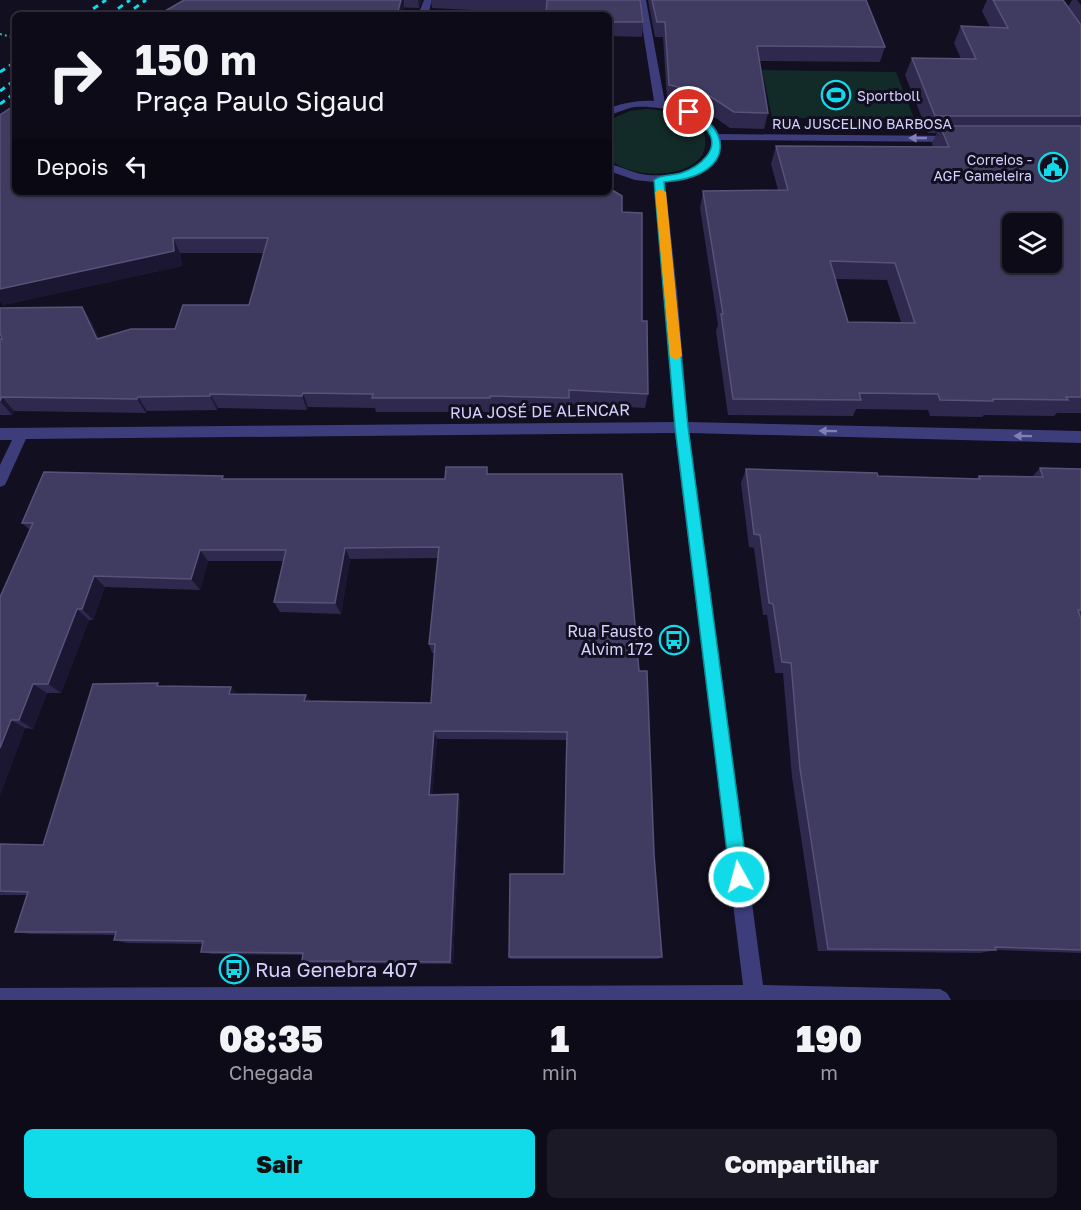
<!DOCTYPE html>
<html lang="pt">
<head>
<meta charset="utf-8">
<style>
  :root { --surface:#0d0b18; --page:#1b1925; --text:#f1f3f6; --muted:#9a9ba2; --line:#2d2b37; --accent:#11dbe8 }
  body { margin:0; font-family:"Golos Text",sans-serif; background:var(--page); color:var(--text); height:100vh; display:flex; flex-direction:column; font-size:22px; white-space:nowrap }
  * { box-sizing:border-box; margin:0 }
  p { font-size:20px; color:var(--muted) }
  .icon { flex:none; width:33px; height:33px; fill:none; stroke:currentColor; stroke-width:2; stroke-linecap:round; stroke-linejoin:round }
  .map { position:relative; height:1000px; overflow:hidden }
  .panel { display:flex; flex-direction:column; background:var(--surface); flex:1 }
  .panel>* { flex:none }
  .banner { position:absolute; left:12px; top:12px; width:600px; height:183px; border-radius:9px; box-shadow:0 2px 4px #0004,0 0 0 2px var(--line); background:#0d0b18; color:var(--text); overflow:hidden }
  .fabs { position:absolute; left:1002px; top:213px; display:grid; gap:12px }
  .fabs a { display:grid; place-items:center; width:60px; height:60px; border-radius:9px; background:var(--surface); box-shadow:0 2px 4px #0004,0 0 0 2px var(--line); font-size:30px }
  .pin { position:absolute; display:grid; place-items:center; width:51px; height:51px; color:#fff; margin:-26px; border:3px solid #fff; border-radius:50%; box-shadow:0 2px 6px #0007 }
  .me { position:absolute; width:66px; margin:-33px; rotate:353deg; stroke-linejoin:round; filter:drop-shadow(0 0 4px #0008) }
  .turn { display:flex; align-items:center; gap:21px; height:126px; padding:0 24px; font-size:27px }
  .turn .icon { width:78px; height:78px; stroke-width:2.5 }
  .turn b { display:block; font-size:42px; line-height:51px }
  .then { display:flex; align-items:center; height:57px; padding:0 24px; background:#0003; gap:12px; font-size:22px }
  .eta { display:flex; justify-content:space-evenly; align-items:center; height:102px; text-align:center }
  .eta b { font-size:36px; font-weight:800; line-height:42px }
  .primary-button { display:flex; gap:12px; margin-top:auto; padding:12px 24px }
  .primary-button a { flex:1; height:69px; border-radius:9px; background:var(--accent); color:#111; font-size:24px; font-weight:800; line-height:69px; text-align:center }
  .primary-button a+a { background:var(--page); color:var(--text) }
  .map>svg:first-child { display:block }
  .green { fill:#122a28 }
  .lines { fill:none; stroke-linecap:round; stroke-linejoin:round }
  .path { stroke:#37aa9f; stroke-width:2; stroke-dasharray:2 3; stroke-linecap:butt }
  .minor { fill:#3d3d7c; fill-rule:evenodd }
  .rail { stroke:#11dbe8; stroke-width:3; stroke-dasharray:6 5; stroke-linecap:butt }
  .wall { fill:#2f294d; fill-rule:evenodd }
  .shaded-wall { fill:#1b1733 }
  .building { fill:#403b60; stroke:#585278; stroke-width:1.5; fill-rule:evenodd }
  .oneway { fill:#8180b6 }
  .route { fill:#11dbe8; stroke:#0b8e97; stroke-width:1.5 }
  .slow { fill:#f59e0b }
  .labels { text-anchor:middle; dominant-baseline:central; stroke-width:6; stroke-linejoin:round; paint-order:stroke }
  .far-poi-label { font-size:14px; fill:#d5d1fc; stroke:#110f20; text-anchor:start }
  .far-street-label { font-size:14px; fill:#d5d1fc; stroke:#110f20 }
  .street-label { font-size:16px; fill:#d5d1fc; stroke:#110f20 }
  .poi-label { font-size:16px; fill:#d5d1fc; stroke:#110f20; text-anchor:end }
  .near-poi-label { font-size:20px; fill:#d5d1fc; stroke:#110f20; text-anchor:start }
</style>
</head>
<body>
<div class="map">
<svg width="1081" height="1000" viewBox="0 0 1081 1000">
  <rect width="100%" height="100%" fill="#110f20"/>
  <g class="green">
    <path d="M 762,70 L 896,72 L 914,118 L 772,118 Z"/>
    <path d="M 646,109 C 666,110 711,118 705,147 C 704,153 701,158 696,162 C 675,179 629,177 609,159 L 609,120 L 630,111 Z"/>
  </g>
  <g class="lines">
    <path class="path" d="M 0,34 L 15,38"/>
    <g class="minor">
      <path d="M 424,0 L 432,0 L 428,15 L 418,15 Z"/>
      <path d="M 638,0 L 646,0 L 665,103 C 685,107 709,113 719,134 L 955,136 L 960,139 L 955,142 L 721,140 C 719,170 692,180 665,182 L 677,291 L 688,422 L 1081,431 L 1081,443 L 689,433 L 763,985 L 940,989 L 947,993 L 951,1000 L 0,1000 L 0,988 L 743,985 L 675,433 L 26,439 L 5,485 L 0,487 L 0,465 L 12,440 L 0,440 L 0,428 L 674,422 L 665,291 L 654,182 L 635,180 L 609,171 L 609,164 C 623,167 634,174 648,175 C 671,177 715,171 711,139 C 707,113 656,105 635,107 C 626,108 618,113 609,115 L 609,108 C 624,103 638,100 654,101 Z"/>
    </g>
    <g class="rail">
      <path d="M 84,15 L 106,0"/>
      <path d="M 109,15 L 130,0"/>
      <path d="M 125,15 L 146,0"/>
      <path d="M 0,72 L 15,62"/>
      <path d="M 0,91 L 15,80"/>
      <path d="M 0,104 L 15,93"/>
    </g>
  </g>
  <g class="wall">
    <path d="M 184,0 L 422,0 L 419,8 Z"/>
    <path d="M 431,0 L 640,0 L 643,22 L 642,37 L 609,36 L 609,15 L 546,14 L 432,8 Z"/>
    <path d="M 648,0 L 866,0 L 885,47 L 880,62 L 759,61 L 768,113 L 764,129 L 730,128 L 703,109 L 667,100 L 663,37 L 655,37 Z"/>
    <path d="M 987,0 L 1063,0 L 1068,7 L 1072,0 L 1077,0 L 1081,5 L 1081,413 L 1057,413 L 1054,416 L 984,415 L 982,417 L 930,416 L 928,410 L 856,409 L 853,416 L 728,415 L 716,331 L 718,325 L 700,208 L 703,191 L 778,190 L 771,164 L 776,146 L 933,147 L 932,143 L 937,133 L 928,133 L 905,75 L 912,58 L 961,59 L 954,43 L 961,26 L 990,27 L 982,11 ZM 835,279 L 887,280 L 901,322 L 848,322 Z"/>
    <path d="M 0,115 L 15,192 L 622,212 L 642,321 L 648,394 L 645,408 L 568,404 L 568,412 L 492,410 L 491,412 L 376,412 L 375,408 L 308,407 L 307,410 L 218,408 L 217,410 L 147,411 L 146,413 L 14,411 L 12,415 L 0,415 L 0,339 L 91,321 L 99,339 L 175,329 L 249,305 L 264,253 L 180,253 L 182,266 L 3,305 L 0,301 Z"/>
    <path d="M 1040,468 L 1081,469 L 1081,953 L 996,950 L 980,953 L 818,951 L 792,777 L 783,673 L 775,673 L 767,615 L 763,615 L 754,548 L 749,547 L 741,483 L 746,469 L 878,476 L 976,479 L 979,476 L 1032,477 Z"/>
    <path d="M 488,474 L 654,854 L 662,957 L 658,959 L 510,959 L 509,957 L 564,874 L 566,740 L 437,739 L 432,795 L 458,794 L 460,801 L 453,964 L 309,963 L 302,961 L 303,955 L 212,954 L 201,952 L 203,944 L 127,943 L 114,940 L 116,935 L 31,934 L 15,932 L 27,895 L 0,895 L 0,844 L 43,845 L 161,686 L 231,687 L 237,694 L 310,701 L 431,703 L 435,653 L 432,653 L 429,644 L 437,558 L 350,559 L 341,614 L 280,612 L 274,602 L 283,561 L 208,561 L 200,590 L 105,587 L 93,620 L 89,620 L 61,693 L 47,693 L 33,729 L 25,728 L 0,795 L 30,530 L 22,523 L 225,479 L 445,479 Z"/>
  </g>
  <g class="shaded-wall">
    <path d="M 401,0 L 404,0 L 404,7 L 403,15 L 397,15 Z"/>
    <path d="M 418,0 L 422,0 L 419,8 Z"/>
    <path d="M 173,238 L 180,253 L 182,266 L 3,305 L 0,301 L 0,289 Z"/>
    <path d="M 82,307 L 91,321 L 107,354 L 97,339 Z"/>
    <path d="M 303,393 L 308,407 L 307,410 L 302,396 Z"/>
    <path d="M 210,394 L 218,408 L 217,410 L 210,396 Z"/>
    <path d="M 2,397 L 14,411 L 12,415 L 0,401 Z"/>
    <path d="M 138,397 L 147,411 L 146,413 L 137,399 Z"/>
    <path d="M 345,548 L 350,559 L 341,614 L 335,603 Z"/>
    <path d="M 200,550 L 208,561 L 200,590 L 191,579 Z"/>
    <path d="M 94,576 L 105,587 L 93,620 L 82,609 Z"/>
    <path d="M 77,609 L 89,620 L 61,693 L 48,684 Z"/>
    <path d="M 33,684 L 47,693 L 33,729 L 19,720 Z"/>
    <path d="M 231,687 L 239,696 L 229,694 Z"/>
    <path d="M 306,695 L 312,703 L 304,701 Z"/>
    <path d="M 11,720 L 25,728 L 0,795 L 0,748 Z"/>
    <path d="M 434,731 L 437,739 L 432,801 L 429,795 Z"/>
    <path d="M 458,794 L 460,801 L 453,964 L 450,962 Z"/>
  </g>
  <g class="building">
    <path d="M 184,0 L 401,0 L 397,15 L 158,15 Z"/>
    <path d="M 547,0 L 640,0 L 643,22 L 609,22 L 609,15 L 546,15 Z"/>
    <path d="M 652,0 L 866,0 L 885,47 L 757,46 L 768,113 L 734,112 L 705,93 L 669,85 L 665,22 L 657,22 Z"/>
    <path d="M 993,0 L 1063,0 L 1081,25 L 1081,116 L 935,116 L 912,58 L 976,59 L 961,26 L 1008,28 Z"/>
    <path d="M 15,105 L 15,192 L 609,192 L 609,188 L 622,196 L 622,212 L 642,213 L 642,321 L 647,321 L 648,394 L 569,390 L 569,398 L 490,396 L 490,398 L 372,398 L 373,394 L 303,393 L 302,396 L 210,394 L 210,396 L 138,397 L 137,399 L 2,397 L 0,401 L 0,339 L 2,339 L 0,333 L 0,308 L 82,307 L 97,339 L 131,329 L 175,329 L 183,305 L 249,305 L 268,238 L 173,238 L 174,251 L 0,289 L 0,115 Z"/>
    <path d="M 940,126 L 1081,126 L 1081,397 L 1066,397 L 1068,400 L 993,399 L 993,401 L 940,400 L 938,394 L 859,393 L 861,400 L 733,399 L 721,314 L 723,314 L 703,191 L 788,190 L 776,146 L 949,147 ZM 1012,224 L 1052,224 L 1052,262 L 1012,262 ZM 830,261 L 895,263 L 915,323 L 848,322 Z"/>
    <path d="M 446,467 L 487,467 L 487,474 L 622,474 L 639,671 L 647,671 L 654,854 L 662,957 L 509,957 L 510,874 L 564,874 L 567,732 L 434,731 L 429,795 L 458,794 L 450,962 L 302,961 L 303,953 L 201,952 L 203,941 L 114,940 L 116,932 L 15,932 L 28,892 L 0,891 L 0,844 L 43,845 L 93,684 L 158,683 L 157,686 L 231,687 L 229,694 L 306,695 L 304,701 L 431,703 L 435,644 L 429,644 L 439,547 L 345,548 L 335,603 L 274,602 L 286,550 L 200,550 L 191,579 L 94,576 L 82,609 L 77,609 L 48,684 L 33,684 L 19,720 L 11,720 L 0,748 L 0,597 L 33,523 L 22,523 L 44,472 L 223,476 L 222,479 L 445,479 Z"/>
    <path d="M 1040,468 L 1081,469 L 1081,610 L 1078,610 L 1081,619 L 1081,950 L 995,947 L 996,950 L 828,949 L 800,769 L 791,663 L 782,662 L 773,604 L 769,603 L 760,535 L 754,534 L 746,469 L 877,473 L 878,476 L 980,479 L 979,476 L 1043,477 Z"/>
  </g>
  <defs><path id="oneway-solid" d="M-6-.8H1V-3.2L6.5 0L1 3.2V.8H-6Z" transform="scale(1.5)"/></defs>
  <g class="oneway">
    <use href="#oneway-solid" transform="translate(918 138) rotate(-180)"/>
    <use href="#oneway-solid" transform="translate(828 431) rotate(-179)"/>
    <use href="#oneway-solid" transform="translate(1023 436) rotate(-179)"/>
  </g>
  <path class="route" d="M 686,110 C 693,109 696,113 702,117 C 725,134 728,158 701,173 C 690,179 676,181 664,182 L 688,427 L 748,877 L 745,883 L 739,886 L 733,883 L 730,877 L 675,427 L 654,180 C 661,174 672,176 681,173 C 699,167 724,148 705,128 C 700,123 692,119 686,114 Z"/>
  <path class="slow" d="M 660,189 L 666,192 L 682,356 L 676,360 L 670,356 L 655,192 Z"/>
  <defs>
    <g id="stadium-ring" transform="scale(1.5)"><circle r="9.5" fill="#110f20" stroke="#11dbe8" stroke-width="1.5"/><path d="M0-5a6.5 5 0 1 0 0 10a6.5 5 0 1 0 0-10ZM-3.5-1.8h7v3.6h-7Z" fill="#11dbe8"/></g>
    <g id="civic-ring" transform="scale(1.5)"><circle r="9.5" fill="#110f20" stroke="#11dbe8" stroke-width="1.5"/><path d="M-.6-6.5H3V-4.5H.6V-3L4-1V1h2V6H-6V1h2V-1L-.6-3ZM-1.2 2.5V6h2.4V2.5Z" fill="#11dbe8"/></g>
    <g id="bus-ring" transform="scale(1.5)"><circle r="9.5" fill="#110f20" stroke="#11dbe8" stroke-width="1.5"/><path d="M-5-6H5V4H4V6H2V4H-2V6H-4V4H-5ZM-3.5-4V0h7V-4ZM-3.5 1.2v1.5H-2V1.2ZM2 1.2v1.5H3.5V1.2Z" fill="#11dbe8"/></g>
  </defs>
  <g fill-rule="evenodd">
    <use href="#stadium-ring" x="836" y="95"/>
    <use href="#civic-ring" x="1053" y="167"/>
    <use href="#bus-ring" x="674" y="640"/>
    <use href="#bus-ring" x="234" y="969"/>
  </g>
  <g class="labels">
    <g class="far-poi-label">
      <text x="857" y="95">Sportboll</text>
      <text x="1032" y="159" text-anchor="end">Correios -<tspan x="1032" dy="16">AGF Gameleira</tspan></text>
    </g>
    <g class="far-street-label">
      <text x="862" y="123">RUA JUSCELINO BARBOSA</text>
    </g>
    <g class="street-label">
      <text transform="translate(540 411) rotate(-1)">RUA JOSÉ DE ALENCAR</text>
    </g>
    <g class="poi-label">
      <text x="653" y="631">Rua Fausto<tspan x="653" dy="18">Alvim 172</tspan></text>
    </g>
    <g class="near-poi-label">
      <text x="255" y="969">Rua Genebra 407</text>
    </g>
  </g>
</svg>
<div class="fabs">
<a><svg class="icon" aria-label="layers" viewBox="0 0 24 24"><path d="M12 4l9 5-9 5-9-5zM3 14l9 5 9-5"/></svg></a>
</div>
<div class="pin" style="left:689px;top:112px;background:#d93025"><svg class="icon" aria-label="arrive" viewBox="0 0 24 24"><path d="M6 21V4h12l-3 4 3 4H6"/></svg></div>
<svg class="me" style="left:739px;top:877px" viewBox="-20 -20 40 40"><circle r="17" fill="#11dbe8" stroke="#fff" stroke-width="3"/><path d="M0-11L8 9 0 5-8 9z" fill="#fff"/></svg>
<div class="banner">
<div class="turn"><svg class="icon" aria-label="right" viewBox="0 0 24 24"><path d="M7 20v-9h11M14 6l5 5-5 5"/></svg><div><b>150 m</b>Praça Paulo Sigaud</div></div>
<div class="then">Depois<svg class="icon" aria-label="left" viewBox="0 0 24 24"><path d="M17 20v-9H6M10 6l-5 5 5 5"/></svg></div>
</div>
</div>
<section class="panel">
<div class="eta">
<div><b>08:35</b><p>Chegada</p></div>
<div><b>1</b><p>min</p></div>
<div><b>190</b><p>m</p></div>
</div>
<div class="primary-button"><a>Sair</a><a>Compartilhar</a></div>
</section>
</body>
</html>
